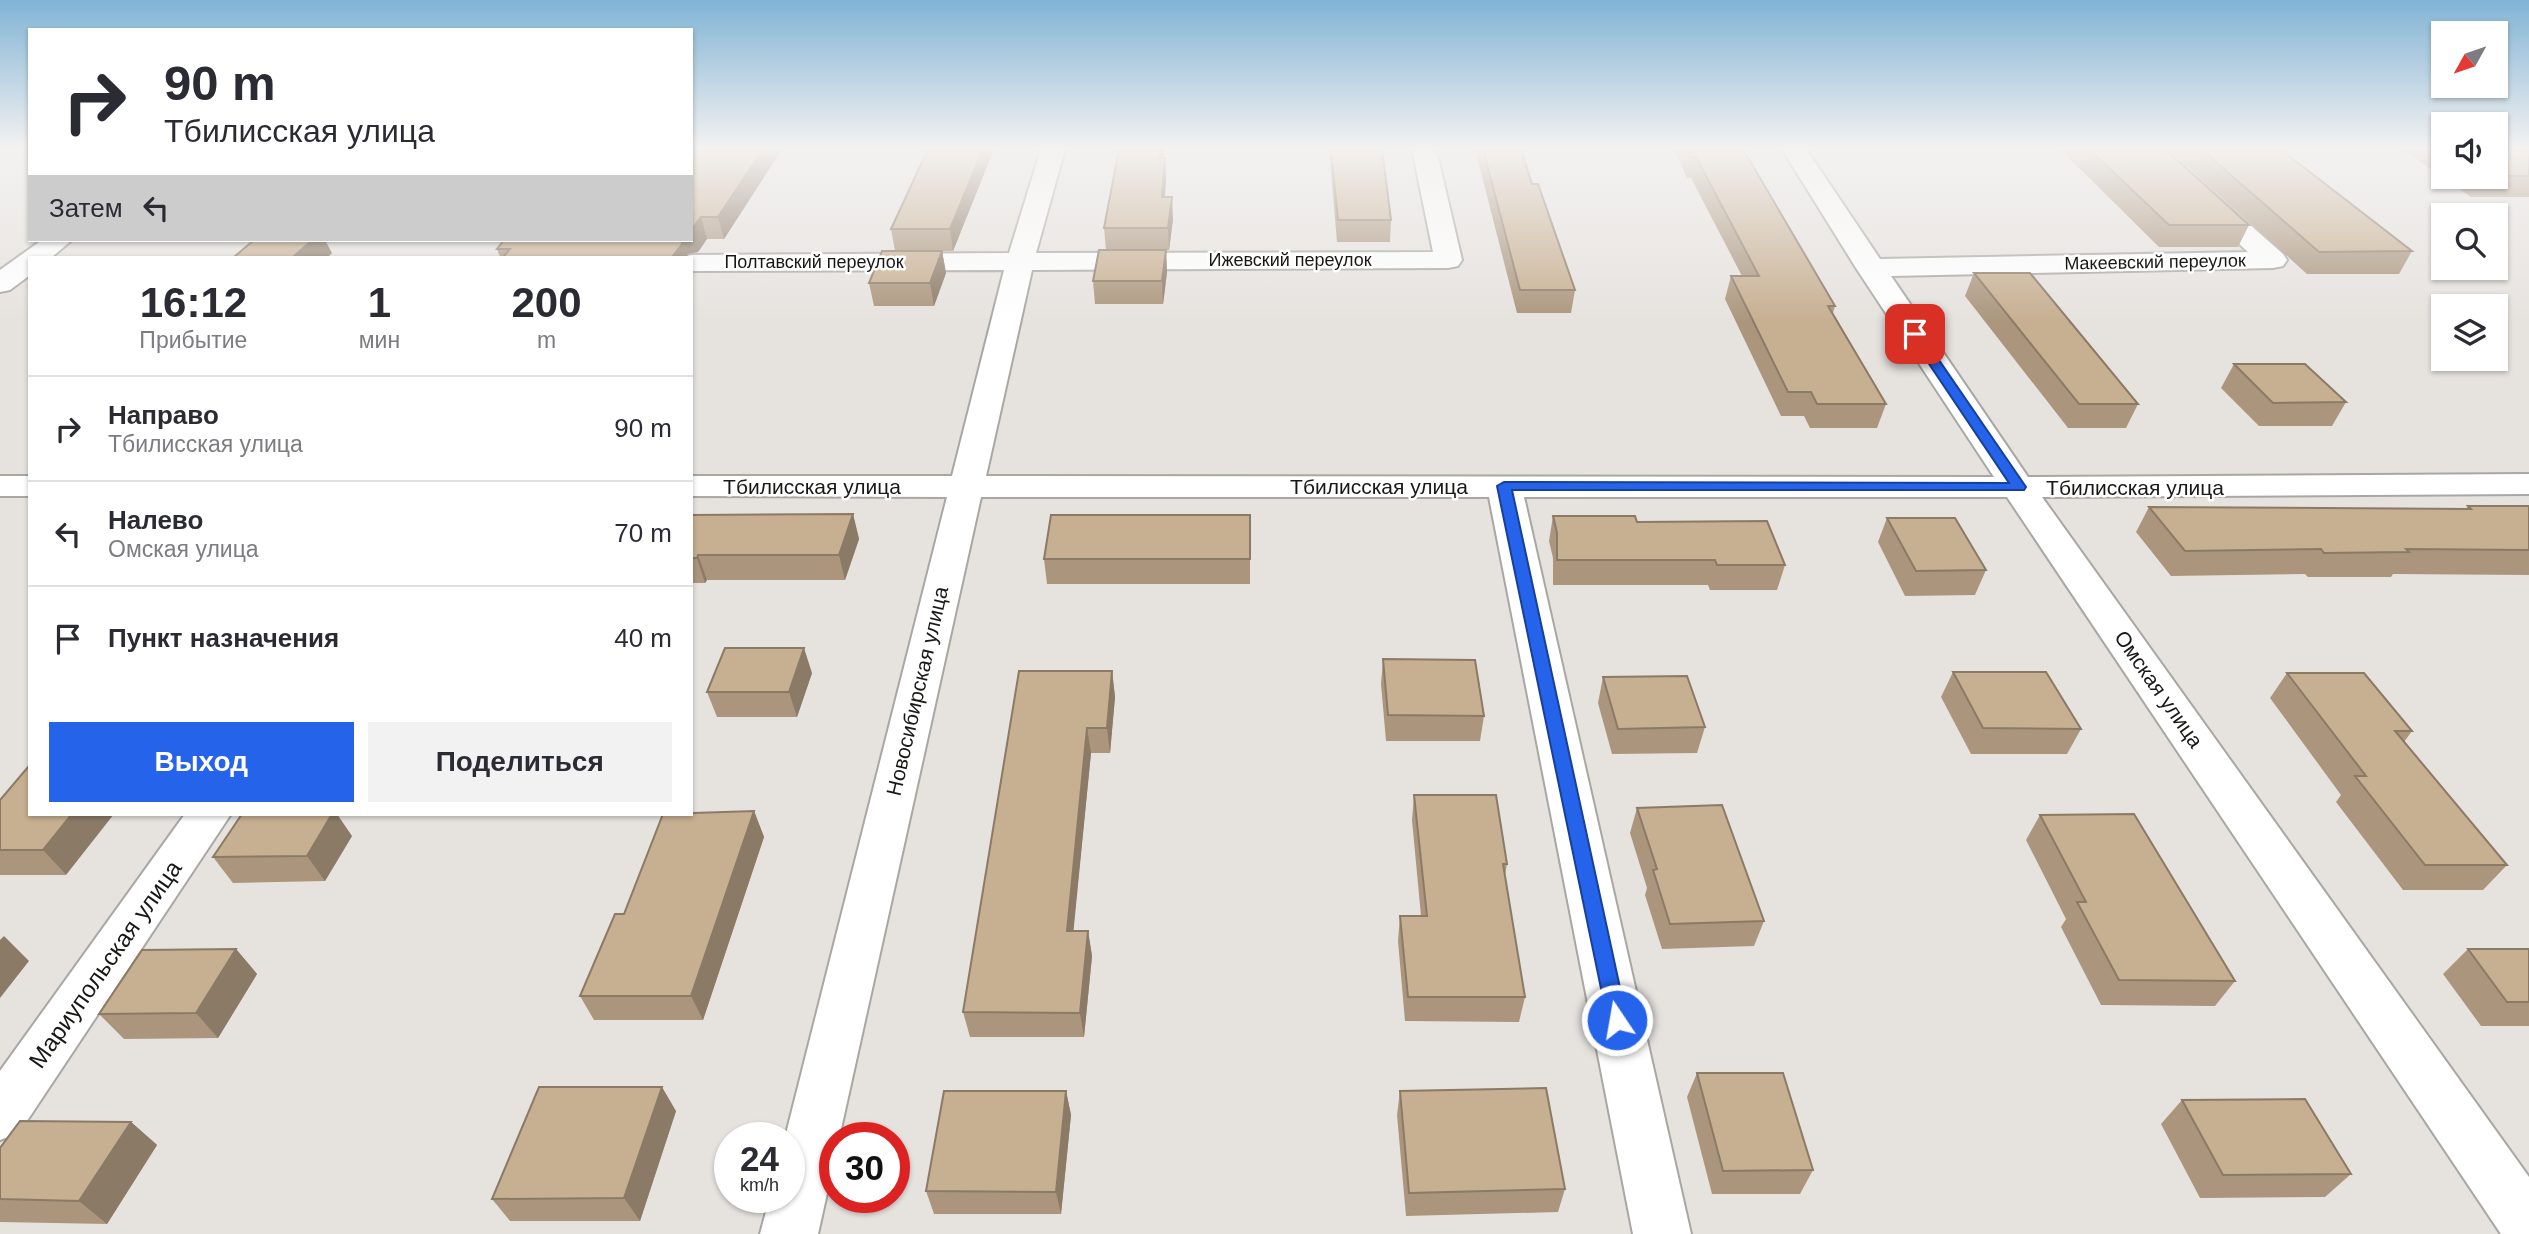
<!DOCTYPE html>
<html lang="ru">
<head>
<meta charset="utf-8">
<style>
  :root { --surface:#fff; --page:#f2f2f3; --text:#2b2b33; --muted:#7c7c81; --line:#e1e1e2; --accent:#2563eb }
  body { margin:0; font-family:Arial,sans-serif; background:var(--page); color:var(--text); height:100vh; display:flex; flex-direction:column; font-size:26px; white-space:nowrap }
  * { box-sizing:border-box; margin:0 }
  p { font-size:23px; color:var(--muted) }
  .icon { flex:none; width:38px; height:38px; fill:none; stroke:currentColor; stroke-width:2; stroke-linecap:round; stroke-linejoin:round }
  .map { position:relative; flex:1; overflow:hidden }
  .details { position:absolute; left:28px; top:256px; width:665px; height:560px; display:flex; flex-direction:column; background:var(--surface); border-radius:0px; box-shadow:0 2px 5px #0004 }
  .details>* { flex:none }
  .top-card { position:absolute; left:28px; top:28px; width:665px; height:214px; border-radius:0px; box-shadow:0 2px 5px #0004; background:#fff; color:var(--text); overflow:hidden }
  .needle { width:46px; rotate:230deg }
  .tools { position:absolute; left:2431px; top:21px; display:grid; gap:14px }
  .tools a { display:grid; place-items:center; width:77px; height:77px; border-radius:0px; background:var(--surface); box-shadow:0 2px 5px #0004; font-size:35px }
  .speed { position:absolute; left:714px; top:1122px; display:flex; gap:14px; font-size:35px; font-weight:700; text-align:center }
  .speed>* { display:grid; place-content:center; width:91px; height:91px; border-radius:50%; background:var(--surface); box-shadow:0 2px 5px #0004; line-height:1 }
  .speed small { font-size:18px; font-weight:400 }
  .speed .limit { border:10px solid #d22; background:#fff; color:#111 }
  .pin { position:absolute; display:grid; place-items:center; width:60px; height:60px; color:#fff; margin:-30px; border-radius:14px; box-shadow:0 4px 10px #0006 }
  .me { position:absolute; width:77px; margin:-38px; rotate:348deg; stroke-linejoin:round; filter:drop-shadow(0 0 5px #0008) }
  .turn { display:flex; align-items:center; gap:24px; height:147px; padding:0 21px; font-size:32px }
  .turn .icon { width:91px; height:91px; stroke-width:2.5 }
  .turn b { display:block; font-size:49px; line-height:60px }
  .then { display:flex; align-items:center; height:66px; padding:0 21px; background:#0003; gap:14px; font-size:26px }
  .eta { display:flex; justify-content:space-evenly; align-items:center; height:119px; text-align:center }
  .eta b { font-size:42px; font-weight:600; line-height:49px }
  .button { display:flex; gap:14px; margin-top:auto; padding:14px 21px }
  .button a { flex:1; height:80px; border-radius:0px; background:var(--accent); color:#fff; font-size:28px; font-weight:600; line-height:80px; text-align:center }
  .button a+a { background:var(--page); color:var(--text) }
  ul { padding:0; list-style:none }
  li { display:flex; align-items:center; gap:21px; height:105px; padding:0 21px; border-top:2px solid var(--line) }
  li div { flex:1 }
  li b { display:block; font-size:26px }
  li em { font-style:normal }
  .map>svg:first-child { display:block }
  .lines { fill:none; stroke-linecap:round; stroke-linejoin:round }
  .street-casing { stroke:#a9a7a3; stroke-width:4 }
  .street { fill:#fff; fill-rule:evenodd }
  .wall { fill:#ab967d }
  .shaded-wall { fill:#8b7a66 }
  .building { fill:#c7af91; stroke:#8b7a66; stroke-width:2 }
  .route { fill:#2563eb; stroke:#184099; stroke-width:2 }
  .labels { text-anchor:middle; dominant-baseline:central; stroke-width:5; stroke-linejoin:round; paint-order:stroke }
  .far-street-label { font-size:18px; fill:#191816; stroke:#fff }
  .street-label { font-size:21px; fill:#191816; stroke:#fff }
  .near-street-label { font-size:24px; fill:#191816; stroke:#fff }
</style>
</head>
<body>
<div class="map">
<svg width="2529" height="1234" viewBox="0 0 2529 1234">
  <rect width="100%" height="100%" fill="#e6e3df"/>
  <g class="lines">
    <g class="street-casing">
      <g id="street">
        <path d="M 1041,149 L 1065,149 L 1036,253 L 1433,252 L 1412,149 L 1436,149 L 1462,260 L 1458,266 L 1448,268 L 1032,270 L 986,476 L 1994,477 L 1856,268 L 1782,149 L 1806,149 L 1880,259 L 2248,252 L 2137,149 L 2164,149 L 2283,254 L 2287,260 L 2283,266 L 2273,268 L 1891,276 L 2028,477 L 2529,474 L 2529,494 L 2042,497 L 2529,1177 L 2529,1234 L 2501,1234 L 2007,497 L 1524,497 L 1691,1234 L 1633,1234 L 1489,497 L 981,497 L 839,1138 L 835,1138 L 835,1157 L 818,1234 L 760,1234 L 770,1197 L 789,1197 L 789,1138 L 785,1138 L 947,497 L 691,496 L 691,476 L 952,476 L 1004,270 L 691,271 L 691,257 L 681,257 L 691,255 L 1009,253 Z"/>
        <path d="M 42,240 L 72,240 L 52,257 L 30,257 L 30,275 L 10,290 L 0,292 L 0,270 Z"/>
        <rect x="0" y="476" width="30" height="20"/>
        <path d="M 185,814 L 231,814 L 19,1133 L 0,1140 L 0,1071 Z"/>
      </g>
    </g>
    <use href="#street" class="street"/>
  </g>
  <g class="wall">
    <path d="M 691,149 L 782,149 L 724,239 L 707,239 L 698,252 L 687,254 L 688,257 L 500,257 L 497,249 L 691,240 Z"/>
    <path d="M 994,149 L 953,251 L 942,251 L 946,273 L 934,306 L 874,306 L 869,283 L 895,251 L 891,229 Z"/>
    <path d="M 1329,149 L 1382,149 L 1391,220 L 1390,242 L 1337,242 Z"/>
    <path d="M 1475,149 L 1521,149 L 1532,184 L 1575,290 L 1571,313 L 1517,313 Z"/>
    <path d="M 1674,149 L 1743,149 L 1835,306 L 1833,313 L 1886,404 L 1877,428 L 1810,428 L 1804,416 L 1781,416 L 1725,299 L 1731,276 L 1742,276 L 1691,178 L 1687,178 Z"/>
    <path d="M 2060,149 L 2165,149 L 2249,225 L 2238,247 L 2159,247 Z"/>
    <path d="M 2168,149 L 2280,149 L 2412,251 L 2399,274 L 2307,274 Z"/>
    <path d="M 2402,149 L 2443,149 L 2443,177 L 2496,177 L 2496,149 L 2529,149 L 2529,197 L 2471,197 Z"/>
    <path d="M 1164,158 L 1165,158 L 1166,179 L 1165,197 L 1173,219 L 1169,250 L 1166,250 L 1167,272 L 1163,304 L 1095,304 L 1093,281 L 1106,250 L 1104,228 Z"/>
    <path d="M 1974,273 L 2138,404 L 2126,428 L 2068,428 L 1965,296 Z"/>
    <path d="M 2234,364 L 2346,402 L 2332,426 L 2259,426 L 2221,388 Z"/>
    <path d="M 2468,506 L 2529,506 L 2529,575 L 2393,574 L 2391,577 L 2308,577 L 2305,574 L 2171,576 L 2136,532 L 2149,507 L 2466,509 Z"/>
    <path d="M 853,514 L 859,539 L 845,580 L 707,580 L 705,583 L 691,583 L 691,515 Z"/>
    <path d="M 1250,515 L 1250,584 L 1047,584 L 1044,559 Z"/>
    <path d="M 1553,516 L 1637,522 L 1785,565 L 1777,590 L 1710,590 L 1708,585 L 1553,585 L 1553,558 L 1549,541 Z"/>
    <path d="M 1887,518 L 1986,570 L 1975,595 L 1905,596 L 1878,542 Z"/>
    <path d="M 1383,659 L 1484,716 L 1480,741 L 1386,741 L 1381,684 Z"/>
    <path d="M 1112,671 L 1115,697 L 1110,753 L 1091,753 L 1073,931 L 1088,931 L 1092,956 L 1084,1037 L 970,1037 L 963,1012 Z"/>
    <path d="M 1953,672 L 2081,729 L 2067,754 L 1971,754 L 1941,697 Z"/>
    <path d="M 812,673 L 797,717 L 717,717 L 707,692 Z"/>
    <path d="M 2287,673 L 2412,731 L 2404,742 L 2507,865 L 2483,890 L 2403,890 L 2336,802 L 2341,795 L 2270,698 Z"/>
    <path d="M 1603,677 L 1705,727 L 1697,753 L 1612,754 L 1598,703 Z"/>
    <path d="M 1414,795 L 1507,864 L 1505,875 L 1525,997 L 1519,1022 L 1405,1021 L 1398,941 L 1400,916 L 1421,916 L 1412,820 Z"/>
    <path d="M 0,800 L 66,875 L 0,875 Z"/>
    <path d="M 1637,808 L 1764,921 L 1754,946 L 1662,949 L 1645,895 L 1647,888 L 1630,833 Z"/>
    <path d="M 754,811 L 764,837 L 703,1020 L 594,1020 L 580,996 Z"/>
    <path d="M 2040,815 L 2235,981 L 2215,1006 L 2101,1005 L 2061,927 L 2066,919 L 2026,840 Z"/>
    <path d="M 352,836 L 325,881 L 233,883 L 213,857 Z"/>
    <path d="M 236,949 L 257,974 L 218,1038 L 124,1039 L 99,1014 Z"/>
    <path d="M 2468,949 L 2529,949 L 2529,1026 L 2481,1026 L 2443,974 Z"/>
    <path d="M 1697,1073 L 1813,1170 L 1800,1194 L 1712,1194 L 1687,1097 Z"/>
    <path d="M 1066,1091 L 1071,1115 L 1061,1214 L 934,1214 L 926,1191 Z"/>
    <path d="M 1400,1091 L 1565,1189 L 1558,1212 L 1406,1216 L 1397,1115 Z"/>
    <path d="M 2182,1100 L 2351,1174 L 2325,1197 L 2200,1198 L 2161,1124 Z"/>
    <path d="M 676,1111 L 640,1221 L 510,1221 L 492,1199 Z"/>
    <path d="M 131,1122 L 157,1145 L 107,1224 L 0,1222 L 0,1148 Z"/>
  </g>
  <g class="shaded-wall">
    <path d="M 763,149 L 782,149 L 724,239 L 718,217 Z"/>
    <path d="M 983,149 L 994,149 L 953,251 L 950,229 Z"/>
    <path d="M 1161,149 L 1165,149 L 1161,179 L 1159,158 Z"/>
    <path d="M 1165,158 L 1166,179 L 1163,219 L 1162,197 Z"/>
    <path d="M 1172,197 L 1173,219 L 1169,250 L 1168,228 Z"/>
    <path d="M 701,217 L 707,239 L 698,252 L 687,254 L 688,257 L 672,257 L 673,240 L 691,240 L 691,230 Z"/>
    <path d="M 312,240 L 325,240 L 332,253 L 328,257 L 293,257 Z"/>
    <path d="M 1166,250 L 1167,272 L 1163,304 L 1162,281 Z"/>
    <path d="M 942,251 L 946,273 L 934,306 L 930,283 Z"/>
    <path d="M 853,514 L 859,539 L 845,580 L 839,555 Z"/>
    <path d="M 698,555 L 707,580 L 705,583 L 697,558 Z"/>
    <path d="M 804,648 L 812,673 L 797,717 L 789,692 Z"/>
    <path d="M 1112,671 L 1115,697 L 1110,753 L 1107,728 Z"/>
    <path d="M 1087,728 L 1091,753 L 1071,956 L 1067,931 Z"/>
    <path d="M 754,811 L 764,837 L 703,1020 L 691,996 Z"/>
    <path d="M 72,814 L 114,814 L 66,875 L 43,850 Z"/>
    <path d="M 332,814 L 337,814 L 352,836 L 325,881 L 307,856 Z"/>
    <path d="M 1088,931 L 1092,956 L 1084,1037 L 1080,1013 Z"/>
    <path d="M 4,936 L 29,961 L 0,998 L 0,940 Z"/>
    <path d="M 236,949 L 257,974 L 218,1038 L 196,1013 Z"/>
    <path d="M 662,1087 L 676,1111 L 640,1221 L 624,1198 Z"/>
    <path d="M 1066,1091 L 1071,1115 L 1061,1214 L 1056,1192 Z"/>
    <path d="M 131,1122 L 157,1145 L 107,1224 L 79,1201 Z"/>
  </g>
  <g class="building">
    <path d="M 691,149 L 763,149 L 718,217 L 701,217 L 691,230 Z"/>
    <path d="M 928,149 L 983,149 L 950,229 L 891,229 Z"/>
    <path d="M 1119,149 L 1161,149 L 1159,158 L 1165,158 L 1162,197 L 1172,197 L 1168,228 L 1104,228 Z"/>
    <path d="M 1331,149 L 1382,149 L 1391,220 L 1338,220 Z"/>
    <path d="M 1483,149 L 1521,149 L 1532,184 L 1538,184 L 1575,290 L 1520,290 Z"/>
    <path d="M 1688,149 L 1743,149 L 1835,306 L 1828,306 L 1886,404 L 1817,404 L 1811,392 L 1788,392 L 1731,276 L 1759,276 L 1696,157 L 1691,157 Z"/>
    <path d="M 2089,149 L 2165,149 L 2249,225 L 2169,225 Z"/>
    <path d="M 2201,149 L 2280,149 L 2412,251 L 2319,252 Z"/>
    <rect x="2496" y="149" width="33" height="27"/>
    <path d="M 254,240 L 312,240 L 293,257 L 234,257 Z"/>
    <path d="M 504,240 L 682,240 L 682,244 L 672,257 L 503,257 L 510,249 L 497,249 Z"/>
    <path d="M 1099,250 L 1166,250 L 1162,281 L 1093,281 Z"/>
    <path d="M 882,251 L 942,251 L 930,283 L 869,283 Z"/>
    <path d="M 1974,273 L 2030,273 L 2138,404 L 2079,404 Z"/>
    <path d="M 2234,364 L 2305,364 L 2346,402 L 2273,403 Z"/>
    <path d="M 2468,506 L 2529,506 L 2529,550 L 2406,549 L 2409,552 L 2324,553 L 2321,549 L 2185,551 L 2149,507 L 2471,509 Z"/>
    <path d="M 853,514 L 839,555 L 698,555 L 697,558 L 691,558 L 691,515 Z"/>
    <path d="M 1051,515 L 1250,515 L 1250,559 L 1044,559 Z"/>
    <path d="M 1553,516 L 1635,516 L 1637,522 L 1767,521 L 1785,565 L 1717,565 L 1715,560 L 1557,560 L 1557,533 Z"/>
    <path d="M 1887,518 L 1955,518 L 1986,570 L 1916,571 Z"/>
    <path d="M 725,648 L 804,648 L 789,692 L 707,692 Z"/>
    <path d="M 1383,659 L 1475,660 L 1484,716 L 1388,715 Z"/>
    <path d="M 1019,671 L 1112,671 L 1107,728 L 1087,728 L 1067,931 L 1088,931 L 1080,1013 L 963,1012 Z"/>
    <path d="M 1953,672 L 2046,672 L 2081,729 L 1983,728 Z"/>
    <path d="M 2287,673 L 2364,673 L 2412,731 L 2395,731 L 2507,865 L 2425,865 L 2355,776 L 2366,776 Z"/>
    <path d="M 1687,676 L 1705,727 L 1618,729 L 1603,677 Z"/>
    <path d="M 28,767 L 30,767 L 30,814 L 72,814 L 43,850 L 0,850 L 0,800 Z"/>
    <path d="M 1414,795 L 1496,795 L 1507,864 L 1503,864 L 1525,997 L 1408,997 L 1400,916 L 1427,916 Z"/>
    <path d="M 1722,805 L 1764,921 L 1670,924 L 1653,870 L 1657,869 L 1637,808 Z"/>
    <path d="M 754,811 L 691,996 L 580,996 L 615,914 L 624,914 L 663,814 Z"/>
    <path d="M 242,814 L 332,814 L 307,856 L 213,857 Z"/>
    <path d="M 2134,814 L 2235,981 L 2119,980 L 2077,902 L 2086,902 L 2040,815 Z"/>
    <path d="M 236,949 L 196,1013 L 99,1014 L 142,950 Z"/>
    <path d="M 2468,949 L 2529,949 L 2529,1002 L 2507,1002 Z"/>
    <path d="M 1697,1073 L 1783,1073 L 1813,1170 L 1723,1171 Z"/>
    <path d="M 539,1087 L 662,1087 L 624,1198 L 492,1199 Z"/>
    <path d="M 1546,1088 L 1565,1189 L 1409,1193 L 1400,1091 Z"/>
    <path d="M 944,1091 L 1066,1091 L 1056,1192 L 926,1191 Z"/>
    <path d="M 2305,1099 L 2351,1174 L 2223,1175 L 2182,1100 Z"/>
    <path d="M 20,1121 L 131,1122 L 79,1201 L 0,1199 L 0,1148 Z"/>
  </g>
  <linearGradient id="sky" x2="0" y2="1"><stop stop-color="#81b4d5"/><stop offset="0.46" stop-color="#f4f2f1"/><stop offset="1" stop-color="#f4f2f1" stop-opacity="0"/></linearGradient>
  <rect width="2529" height="322" fill="url(#sky)"/>
  <path class="route" d="M 1915,330 L 1919,331 L 2026,487 L 2024,490 L 1512,490 L 1627,1020 L 1624,1027 L 1617,1030 L 1609,1027 L 1497,486 L 1504,482 L 2009,483 L 1909,334 Z"/>
  <g class="labels">
    <g class="far-street-label">
      <text x="1290" y="260">Ижевский переулок</text>
      <text x="814" y="262">Полтавский переулок</text>
      <text transform="translate(2155 262) rotate(-1)">Макеевский переулок</text>
    </g>
    <g class="street-label">
      <text x="812" y="486">Тбилисская улица</text>
      <text x="1379" y="486">Тбилисская улица</text>
      <text x="2135" y="487">Тбилисская улица</text>
      <text transform="translate(2159 689) rotate(55)">Омская улица</text>
      <text transform="translate(917 691) rotate(-77)">Новосибирская улица</text>
    </g>
    <g class="near-street-label">
      <text transform="translate(105 964) rotate(-55)">Мариупольская улица</text>
    </g>
  </g>
</svg>
<div class="tools">
<a><svg class="needle" viewBox="-14 -14 28 28"><path d="M0-13l5 13h-10z" fill="#e53935"/><path d="M0 13l5-13h-10z" fill="#7c7c81"/></svg></a>
<a><svg class="icon" aria-label="sound" viewBox="0 0 24 24"><path d="M4 9h4l5-4v14l-5-4H4zM17 9q2 3 0 6"/></svg></a>
<a><svg class="icon" aria-label="search" viewBox="0 0 24 24"><circle cx="10" cy="10" r="6"/><path d="M15 15l6 6"/></svg></a>
<a><svg class="icon" aria-label="layers" viewBox="0 0 24 24"><path d="M12 4l9 5-9 5-9-5zM3 14l9 5 9-5"/></svg></a>
</div>
<div class="speed"><div>24<small>km/h</small></div><div class="limit">30</div></div>
<div class="pin" style="left:1915px;top:334px;background:#d93025"><svg class="icon" aria-label="arrive" viewBox="0 0 24 24"><path d="M6 21V4h12l-3 4 3 4H6"/></svg></div>
<svg class="me" style="left:1617px;top:1020px" viewBox="-20 -20 40 40"><circle r="17" fill="#2563eb" stroke="#fff" stroke-width="3"/><path d="M0-11L8 9 0 5-8 9z" fill="#fff"/></svg>
<div class="top-card">
<div class="turn"><svg class="icon" aria-label="right" viewBox="0 0 24 24"><path d="M7 20v-9h11M14 6l5 5-5 5"/></svg><div><b>90 m</b>Тбилисская улица</div></div>
<div class="then">Затем<svg class="icon" aria-label="left" viewBox="0 0 24 24"><path d="M17 20v-9H6M10 6l-5 5 5 5"/></svg></div>
</div>
<section class="details">
<div class="eta">
<div><b>16:12</b><p>Прибытие</p></div>
<div><b>1</b><p>мин</p></div>
<div><b>200</b><p>m</p></div>
</div>
<ul>
<li><svg class="icon" aria-label="right" viewBox="0 0 24 24"><path d="M7 20v-9h11M14 6l5 5-5 5"/></svg><div><b>Направо</b><p>Тбилисская улица</p></div><em>90 m</em></li>
<li><svg class="icon" aria-label="left" viewBox="0 0 24 24"><path d="M17 20v-9H6M10 6l-5 5 5 5"/></svg><div><b>Налево</b><p>Омская улица</p></div><em>70 m</em></li>
<li><svg class="icon" aria-label="arrive" viewBox="0 0 24 24"><path d="M6 21V4h12l-3 4 3 4H6"/></svg><div><b>Пункт назначения</b></div><em>40 m</em></li>
</ul>
<div class="button"><a>Выход</a><a>Поделиться</a></div>
</section>
</div>
</body>
</html>
